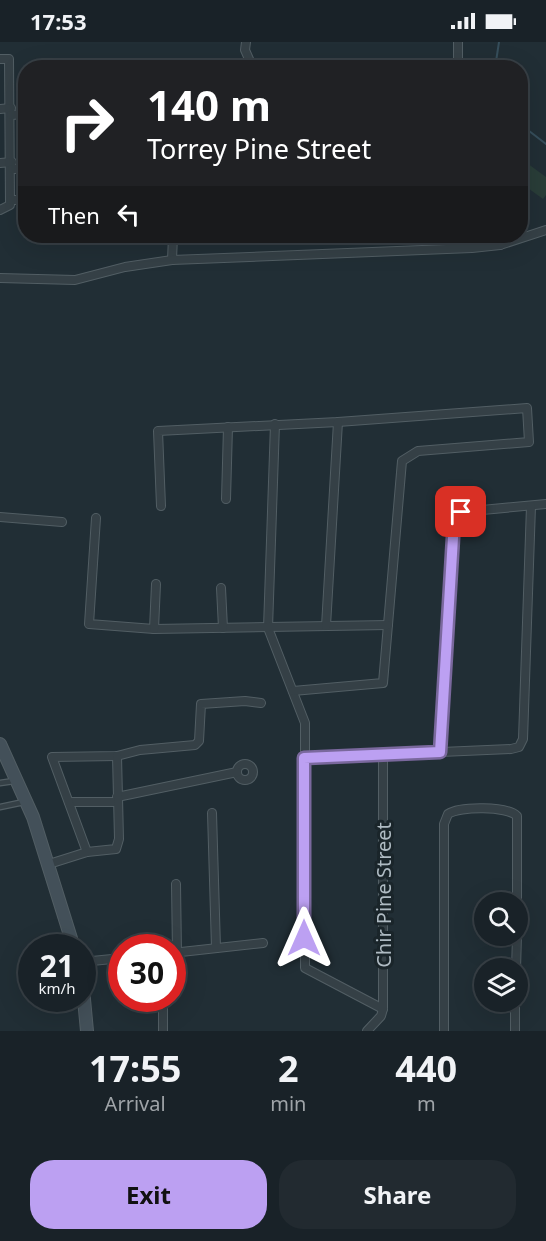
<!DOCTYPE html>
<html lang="en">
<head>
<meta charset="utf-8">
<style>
  :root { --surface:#192228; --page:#222a30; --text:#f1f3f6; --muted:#9fa4a8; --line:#373f45; --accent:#bca0f2 }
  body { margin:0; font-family:"Noto Sans",sans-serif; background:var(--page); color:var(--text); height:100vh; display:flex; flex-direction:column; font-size:22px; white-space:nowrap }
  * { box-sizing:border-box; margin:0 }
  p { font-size:20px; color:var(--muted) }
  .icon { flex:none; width:33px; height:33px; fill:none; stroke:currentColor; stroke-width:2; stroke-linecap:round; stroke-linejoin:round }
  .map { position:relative; height:989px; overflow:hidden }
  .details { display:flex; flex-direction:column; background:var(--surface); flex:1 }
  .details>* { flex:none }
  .banner { position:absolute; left:18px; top:18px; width:510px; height:183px; border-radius:24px; box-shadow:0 6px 24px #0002,0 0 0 2px var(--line); background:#202124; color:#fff; overflow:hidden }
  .fabs { position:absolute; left:474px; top:850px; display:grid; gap:12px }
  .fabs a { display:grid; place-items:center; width:54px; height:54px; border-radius:50%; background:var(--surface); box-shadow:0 6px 24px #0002,0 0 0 2px var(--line); font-size:30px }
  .speed { position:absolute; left:18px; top:892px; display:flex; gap:12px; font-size:30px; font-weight:700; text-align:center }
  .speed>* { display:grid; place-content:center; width:78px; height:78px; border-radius:50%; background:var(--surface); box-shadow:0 6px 24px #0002,0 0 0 2px var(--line); line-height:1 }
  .speed small { font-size:15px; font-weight:400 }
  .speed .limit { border:9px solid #d22; background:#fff; color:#111 }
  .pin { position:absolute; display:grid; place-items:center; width:51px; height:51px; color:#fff; margin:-26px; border-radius:12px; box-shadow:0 3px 9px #0006 }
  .me { position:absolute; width:66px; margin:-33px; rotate:0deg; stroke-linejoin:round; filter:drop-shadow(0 0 4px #0008) }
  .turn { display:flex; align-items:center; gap:21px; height:126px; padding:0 30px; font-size:27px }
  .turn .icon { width:78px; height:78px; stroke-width:2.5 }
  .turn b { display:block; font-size:42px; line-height:51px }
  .then { display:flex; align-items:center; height:57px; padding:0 30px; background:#0003; gap:12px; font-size:22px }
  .eta { display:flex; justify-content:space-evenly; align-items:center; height:102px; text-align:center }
  .eta b { font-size:36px; font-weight:700; line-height:42px }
  .cta { display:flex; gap:12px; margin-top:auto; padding:12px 30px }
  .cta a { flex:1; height:69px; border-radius:24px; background:var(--accent); color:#111; font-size:24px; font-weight:700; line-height:69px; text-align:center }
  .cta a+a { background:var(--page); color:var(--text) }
  .status { display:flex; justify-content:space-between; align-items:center; height:42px; padding:0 30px; background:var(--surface); direction:ltr }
  .status svg { height:16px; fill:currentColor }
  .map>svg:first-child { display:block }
  .green { fill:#293d38 }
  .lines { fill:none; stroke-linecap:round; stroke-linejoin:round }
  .stream { stroke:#364e5b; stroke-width:2 }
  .service-casing { stroke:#525e64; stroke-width:7 }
  .minor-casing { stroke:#525e64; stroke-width:10 }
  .secondary-casing { stroke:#525e64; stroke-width:14 }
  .service { stroke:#354046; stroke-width:4.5 }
  .minor { stroke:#354046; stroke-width:8 }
  .secondary { stroke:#435059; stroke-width:12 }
  .route-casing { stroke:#7a689d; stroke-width:15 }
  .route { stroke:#bca0f2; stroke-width:10 }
  .labels { text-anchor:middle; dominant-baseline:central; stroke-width:6; stroke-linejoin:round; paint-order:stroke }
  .street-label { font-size:20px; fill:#afbbc3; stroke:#1a252a }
</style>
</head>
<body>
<div class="status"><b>17:53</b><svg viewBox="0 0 49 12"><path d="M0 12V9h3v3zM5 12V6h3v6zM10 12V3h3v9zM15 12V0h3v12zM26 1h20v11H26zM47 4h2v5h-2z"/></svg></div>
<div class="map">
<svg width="546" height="989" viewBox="0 0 546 989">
  <rect width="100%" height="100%" fill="#212e35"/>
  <path class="green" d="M 524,119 L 546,135 L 546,153 L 543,157 L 521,141 L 521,123 Z"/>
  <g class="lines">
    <g class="stream">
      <path d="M 495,26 L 499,0"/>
      <path d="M 520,82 L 546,102"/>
    </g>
    <g class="service-casing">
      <g id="service">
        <path d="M 0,741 L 14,739"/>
        <path d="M 0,765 L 24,760"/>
      </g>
    </g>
    <g class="minor-casing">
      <g id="minor">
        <path d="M 246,0 L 245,8 L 253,26"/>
        <path d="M 0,17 L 9,17 L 10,163 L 0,168"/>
        <path d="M 458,26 L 458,0"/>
        <path d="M 0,67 L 11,66"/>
        <path d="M 11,73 L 26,72"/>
        <path d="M 0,121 L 12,120"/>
        <path d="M 12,127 L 26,127"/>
        <path d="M 11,158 L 26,158"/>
        <path d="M 498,194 L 500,203"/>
        <path d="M 172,218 L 173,194"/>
        <path d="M 0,236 L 75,238 L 125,225 L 172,218 L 472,206 L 500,203 L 546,188"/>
        <path d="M 275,382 L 268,586 L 305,681 L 305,926 L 383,967"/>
        <path d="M 226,457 L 228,385"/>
        <path d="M 161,464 L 158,389 L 338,380 L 527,366 L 529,400 L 418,409 L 402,419 L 383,641 L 293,649"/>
        <path d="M 0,475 L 62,480"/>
        <path d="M 96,476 L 89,582 L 154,587 L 388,583"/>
        <path d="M 221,546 L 223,586"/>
        <path d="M 326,584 L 338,380"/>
        <path d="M 154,587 L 156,542"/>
        <path d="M 440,710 L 456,474 L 461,470 L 546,462"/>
        <path d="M 304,716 L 511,707 L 519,705 L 523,697 L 531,464"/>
        <circle cx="245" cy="730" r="8"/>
        <path d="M 117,755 L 237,730"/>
        <path d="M 69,760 L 117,760"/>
        <path d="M 212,771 L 216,906"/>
        <path d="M 87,810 L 52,715 L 117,714 L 140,708 L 195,703 L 199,699 L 201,662 L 245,659 L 261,661"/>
        <path d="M 49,822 L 87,810 L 116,807 L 119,797 L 117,714"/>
        <path d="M 176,842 L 177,911"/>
        <path d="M 172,911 L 263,901"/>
        <path d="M 82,920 L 122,916"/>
        <path d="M 516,927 L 517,894"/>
        <path d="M 163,989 L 163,957"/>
        <path d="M 367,989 L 381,974 L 383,967 L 383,712"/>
        <path d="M 444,989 L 444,782 L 448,772 C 460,764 507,764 517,774 L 517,861"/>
        <path d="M 515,989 L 515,960"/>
      </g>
    </g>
    <g class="secondary-casing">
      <g id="secondary">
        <path d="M 0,702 L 33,775 L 74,906"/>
        <path d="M 82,936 L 87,989"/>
      </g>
    </g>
    <use href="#service" class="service"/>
    <use href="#minor" class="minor"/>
    <use href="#secondary" class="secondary"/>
  </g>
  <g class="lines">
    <g class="route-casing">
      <path id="route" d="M 304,896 L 304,716 L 440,710 L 454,479 L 461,470"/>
    </g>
    <use href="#route" class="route"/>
  </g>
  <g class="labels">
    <g class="street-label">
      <text transform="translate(383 853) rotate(-90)">Chir Pine Street</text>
    </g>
  </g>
</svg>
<div class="fabs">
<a><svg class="icon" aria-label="search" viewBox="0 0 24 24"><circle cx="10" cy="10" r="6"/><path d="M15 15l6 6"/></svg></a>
<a><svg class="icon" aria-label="layers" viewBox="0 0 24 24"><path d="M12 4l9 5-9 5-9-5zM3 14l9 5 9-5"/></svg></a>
</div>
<div class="speed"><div>21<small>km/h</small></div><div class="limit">30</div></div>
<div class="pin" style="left:461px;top:470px;background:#d93025"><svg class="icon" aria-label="arrive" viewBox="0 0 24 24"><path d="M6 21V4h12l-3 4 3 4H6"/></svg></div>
<svg class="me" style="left:304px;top:896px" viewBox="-20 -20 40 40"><path d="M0-17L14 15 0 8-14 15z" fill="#bca0f2" stroke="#fff" stroke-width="4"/></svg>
<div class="banner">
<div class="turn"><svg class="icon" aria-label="right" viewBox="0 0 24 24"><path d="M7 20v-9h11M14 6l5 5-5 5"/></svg><div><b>140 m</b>Torrey Pine Street</div></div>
<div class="then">Then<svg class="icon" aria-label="left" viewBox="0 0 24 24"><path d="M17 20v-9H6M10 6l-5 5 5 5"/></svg></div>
</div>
</div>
<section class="details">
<div class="eta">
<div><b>17:55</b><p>Arrival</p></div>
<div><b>2</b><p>min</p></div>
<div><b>440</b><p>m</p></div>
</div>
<div class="cta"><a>Exit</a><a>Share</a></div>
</section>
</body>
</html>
